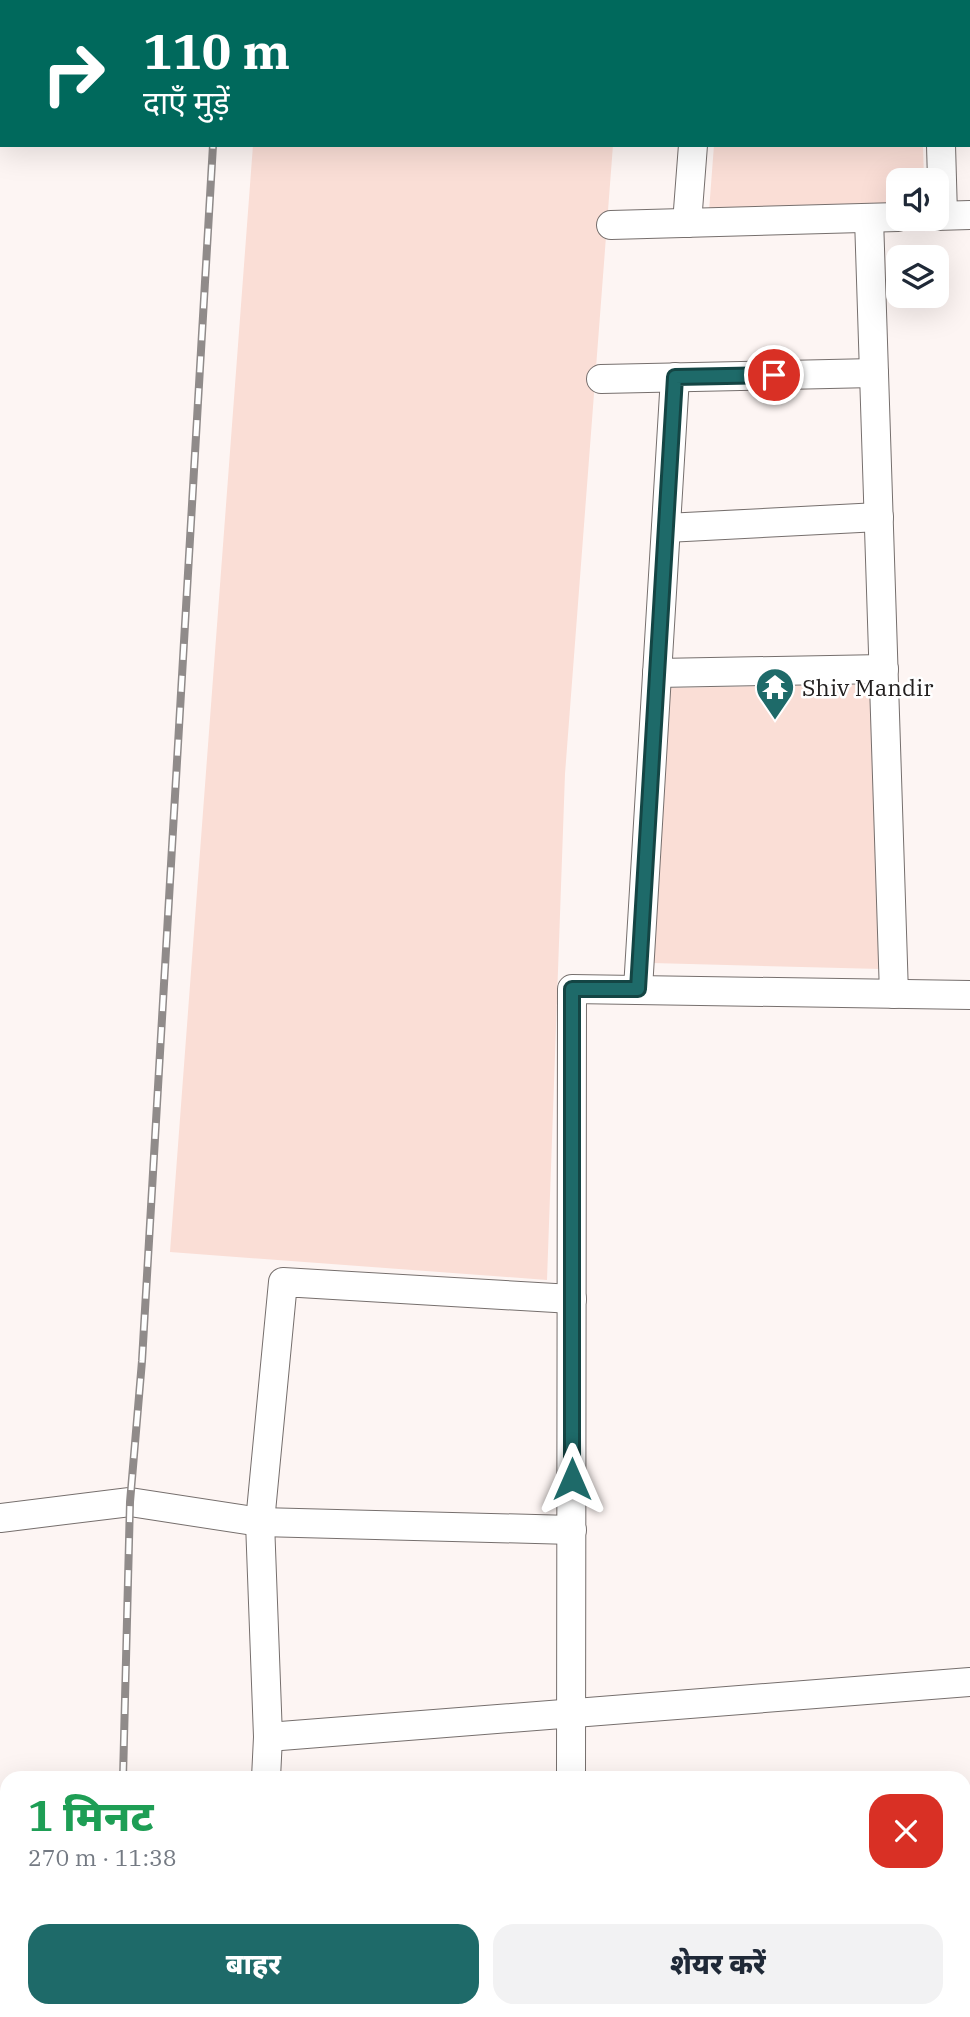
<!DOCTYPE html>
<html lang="hi">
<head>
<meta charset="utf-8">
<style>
  :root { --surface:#fff; --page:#f2f2f3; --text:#1f2937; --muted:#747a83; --accent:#1e6a69 }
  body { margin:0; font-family:"IBM Plex Serif","Noto Sans Devanagari",serif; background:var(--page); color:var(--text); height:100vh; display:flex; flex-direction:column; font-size:26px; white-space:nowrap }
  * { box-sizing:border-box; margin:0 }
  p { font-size:23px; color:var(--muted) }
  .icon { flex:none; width:38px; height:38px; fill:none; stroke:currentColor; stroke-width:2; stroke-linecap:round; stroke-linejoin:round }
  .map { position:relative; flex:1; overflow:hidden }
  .sheet { position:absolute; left:0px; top:1771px; width:971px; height:247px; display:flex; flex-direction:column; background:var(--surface); border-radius:21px 21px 0 0; box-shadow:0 7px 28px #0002 }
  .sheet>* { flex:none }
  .hud { position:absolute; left:0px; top:0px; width:971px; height:147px; box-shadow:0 7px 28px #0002; background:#00695c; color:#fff; overflow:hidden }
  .buttons { position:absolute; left:886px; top:168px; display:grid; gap:14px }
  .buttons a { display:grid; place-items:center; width:63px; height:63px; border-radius:14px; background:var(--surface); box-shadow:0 7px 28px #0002; font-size:35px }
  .pin { position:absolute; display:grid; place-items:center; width:60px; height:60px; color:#fff; margin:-30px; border:4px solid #fff; border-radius:50%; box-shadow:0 2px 7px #0007 }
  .me { position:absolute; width:77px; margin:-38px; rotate:0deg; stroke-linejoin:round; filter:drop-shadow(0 0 5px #0008) }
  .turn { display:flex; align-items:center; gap:24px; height:147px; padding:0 28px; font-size:32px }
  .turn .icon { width:91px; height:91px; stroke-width:2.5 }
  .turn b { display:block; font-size:49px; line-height:60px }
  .round { display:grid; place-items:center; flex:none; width:74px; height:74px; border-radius:21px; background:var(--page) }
  .head { display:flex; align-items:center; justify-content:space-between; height:119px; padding:0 28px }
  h1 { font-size:42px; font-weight:800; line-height:52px; color:#1e9e55 }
  .button { display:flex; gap:14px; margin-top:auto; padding:14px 28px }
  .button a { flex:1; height:80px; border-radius:21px; background:var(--accent); color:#fff; font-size:28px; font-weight:800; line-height:80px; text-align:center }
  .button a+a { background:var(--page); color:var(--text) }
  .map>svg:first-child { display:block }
  .green { fill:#faded6 }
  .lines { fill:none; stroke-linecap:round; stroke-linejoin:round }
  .minor-casing { stroke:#766f6d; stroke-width:30 }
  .minor { stroke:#fff; stroke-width:28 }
  .rail-casing { stroke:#908b8a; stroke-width:8 }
  .rail { stroke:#fff; stroke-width:5; stroke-dasharray:16; stroke-linecap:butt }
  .route-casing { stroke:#144544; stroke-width:18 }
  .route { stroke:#1e6a69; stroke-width:12 }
  .labels { text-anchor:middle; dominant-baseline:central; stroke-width:5; stroke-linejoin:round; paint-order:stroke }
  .poi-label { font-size:23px; fill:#232020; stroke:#fff; text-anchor:start }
</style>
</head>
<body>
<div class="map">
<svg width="970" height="2017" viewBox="0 0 970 2017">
  <rect width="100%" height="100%" fill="#fdf5f3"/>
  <g class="green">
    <path d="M 264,0 L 624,0 L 623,2 L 264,2 Z"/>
    <path d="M 253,145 L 613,145 L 565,774 L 547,1280 L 170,1252 Z"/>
    <path d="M 714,145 L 923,145 L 924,180 L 898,180 L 898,203 L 709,211 Z"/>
    <path d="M 872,684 L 881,969 L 652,963 L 667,688 Z"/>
  </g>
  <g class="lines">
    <g class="minor-casing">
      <g id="minor">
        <path d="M 937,0 L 937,2"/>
        <path d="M 705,2 L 705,0"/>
        <path d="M 941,145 L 943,215"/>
        <path d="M 936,216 L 970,215"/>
        <path d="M 869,218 L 894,994"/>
        <path d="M 687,223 L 693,145"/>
        <path d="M 611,225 L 898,217"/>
        <path d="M 601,379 L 874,373"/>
        <path d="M 666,528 L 879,517"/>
        <path d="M 657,673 L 884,669"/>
        <path d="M 638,989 L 675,377"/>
        <path d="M 0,1518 L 130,1502 L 260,1522 L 572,1530"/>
        <path d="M 268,1737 L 970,1682"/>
        <path d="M 266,1778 L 268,1737 L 260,1522 L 283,1282 L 572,1299"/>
        <path d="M 571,1778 L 572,989 L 970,995"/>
        <path d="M 269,2011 L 269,2017"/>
        <path d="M 572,2011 L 572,2017"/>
        <path d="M 951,2017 L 970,2015"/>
      </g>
    </g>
    <use href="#minor" class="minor"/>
    <g class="rail-casing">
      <g id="rail">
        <path d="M 222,2 L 222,0"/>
        <path d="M 123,1778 L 130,1502 L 142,1361 L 213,145"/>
        <path d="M 129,2011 L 130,2017"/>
      </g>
    </g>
    <use href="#rail" class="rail"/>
  </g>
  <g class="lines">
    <g class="route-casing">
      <path id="route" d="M 572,1479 L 572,989 L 638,989 L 675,377 L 774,375"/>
    </g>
    <use href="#route" class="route"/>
  </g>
  <defs>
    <g id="temple-pin" transform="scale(2.0125)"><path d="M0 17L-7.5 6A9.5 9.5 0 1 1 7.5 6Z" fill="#1e6a69" stroke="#fff"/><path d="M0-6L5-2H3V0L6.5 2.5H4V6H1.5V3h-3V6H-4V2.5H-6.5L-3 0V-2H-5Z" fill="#fff"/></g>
  </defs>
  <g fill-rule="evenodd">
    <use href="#temple-pin" x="775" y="687"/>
  </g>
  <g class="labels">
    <g class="poi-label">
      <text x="802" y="687">Shiv Mandir</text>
    </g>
  </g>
</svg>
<div class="buttons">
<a><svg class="icon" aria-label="sound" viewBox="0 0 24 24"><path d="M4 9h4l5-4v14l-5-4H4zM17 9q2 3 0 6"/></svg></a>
<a><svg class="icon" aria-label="layers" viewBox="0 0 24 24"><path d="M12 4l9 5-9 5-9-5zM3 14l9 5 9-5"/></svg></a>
</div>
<div class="pin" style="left:774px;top:375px;background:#d93025"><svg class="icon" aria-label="arrive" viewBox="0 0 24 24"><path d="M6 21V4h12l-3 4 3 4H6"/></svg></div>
<svg class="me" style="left:572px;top:1479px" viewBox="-20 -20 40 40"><path d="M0-17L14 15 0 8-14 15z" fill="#1e6a69" stroke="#fff" stroke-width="4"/></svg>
<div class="hud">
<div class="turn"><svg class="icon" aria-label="right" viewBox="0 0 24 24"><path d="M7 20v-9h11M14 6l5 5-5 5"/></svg><div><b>110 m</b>दाएँ मुड़ें</div></div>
</div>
<section class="sheet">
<div class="head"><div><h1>1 मिनट</h1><p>270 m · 11:38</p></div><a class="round" style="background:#d93025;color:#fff"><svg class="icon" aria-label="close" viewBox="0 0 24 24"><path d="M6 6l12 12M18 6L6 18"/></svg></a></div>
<div class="button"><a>बाहर</a><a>शेयर करें</a></div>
</section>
</div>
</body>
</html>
